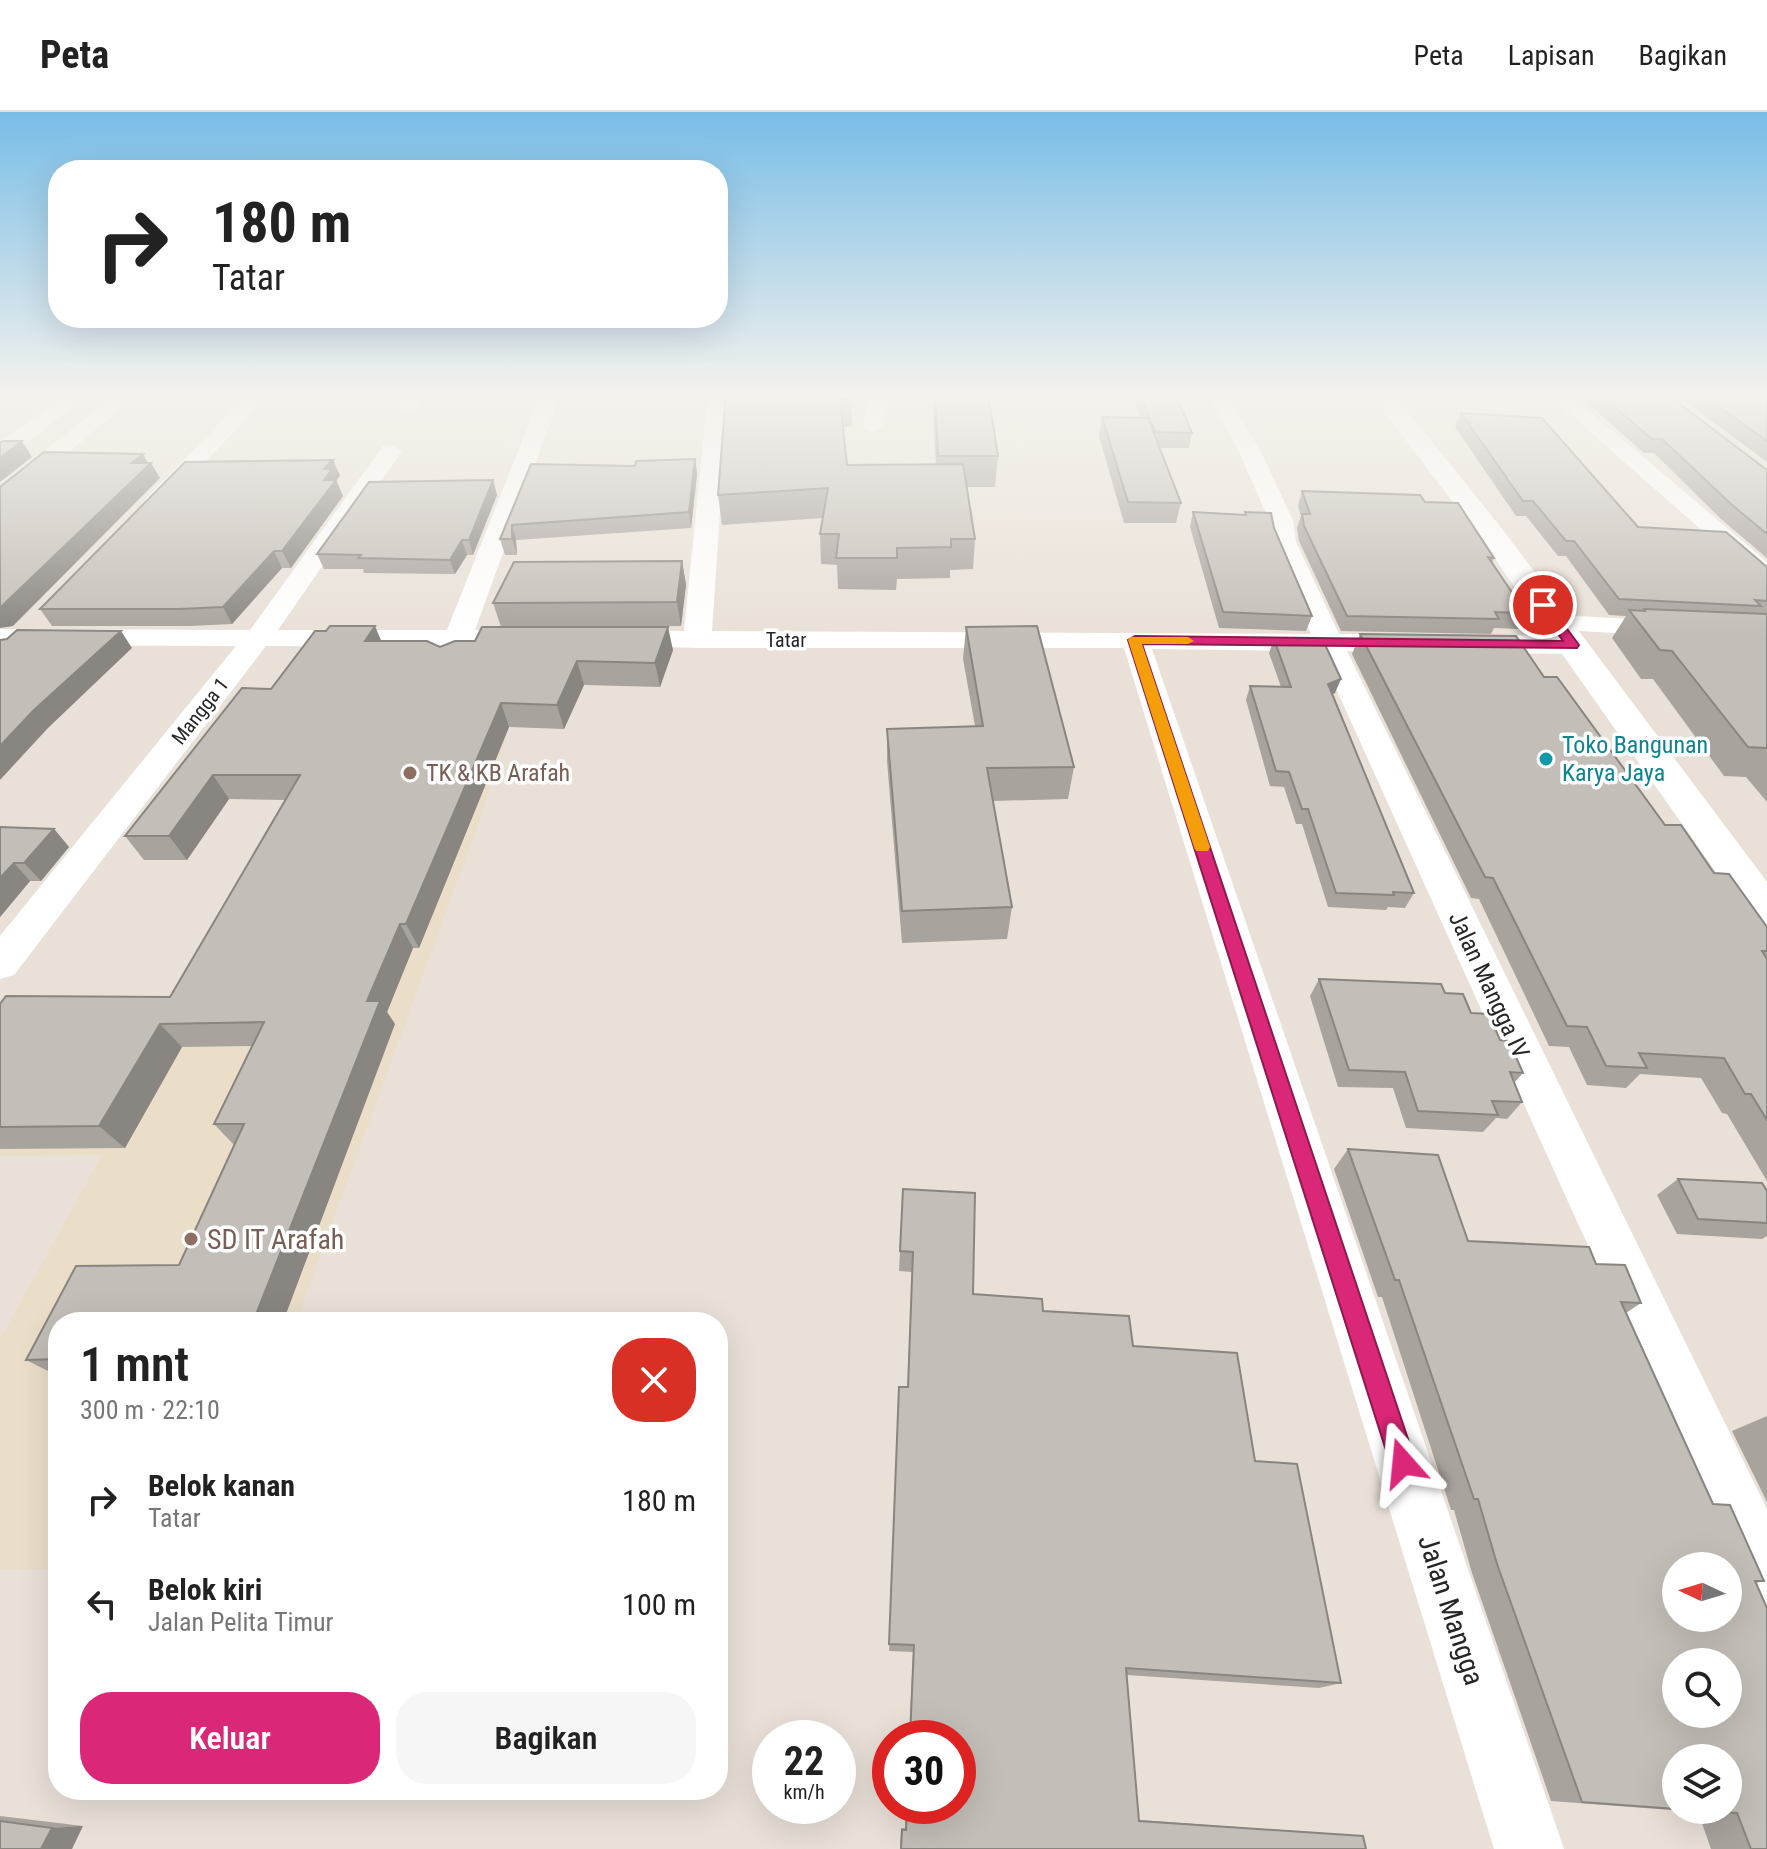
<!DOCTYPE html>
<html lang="id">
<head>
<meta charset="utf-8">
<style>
  :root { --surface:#fff; --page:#f6f6f6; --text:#222; --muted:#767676; --line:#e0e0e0; --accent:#db2777 }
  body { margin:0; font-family:"Roboto Condensed",sans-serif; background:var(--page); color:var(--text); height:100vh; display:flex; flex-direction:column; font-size:30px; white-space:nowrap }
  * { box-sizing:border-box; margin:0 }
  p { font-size:26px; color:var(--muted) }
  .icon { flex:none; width:44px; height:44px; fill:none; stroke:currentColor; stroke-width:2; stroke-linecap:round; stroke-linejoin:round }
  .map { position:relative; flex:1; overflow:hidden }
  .panel { position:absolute; left:48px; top:1200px; width:680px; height:488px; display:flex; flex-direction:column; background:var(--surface); border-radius:32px; box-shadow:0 8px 32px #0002 }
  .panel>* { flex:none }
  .hud { position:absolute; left:48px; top:48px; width:680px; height:168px; border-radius:32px; box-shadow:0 8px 32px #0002; background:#fff; color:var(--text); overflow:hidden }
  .needle { width:52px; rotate:274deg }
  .tools { position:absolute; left:1662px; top:1440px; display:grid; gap:16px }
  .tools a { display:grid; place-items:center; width:80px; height:80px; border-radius:50%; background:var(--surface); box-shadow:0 8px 32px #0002; font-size:40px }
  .speed { position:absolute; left:752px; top:1608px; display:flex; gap:16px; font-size:40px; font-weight:700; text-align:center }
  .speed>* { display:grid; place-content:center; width:104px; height:104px; border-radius:50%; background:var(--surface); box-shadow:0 8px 32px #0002; line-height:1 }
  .speed small { font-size:20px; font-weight:400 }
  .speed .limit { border:12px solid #d22; background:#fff; color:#111 }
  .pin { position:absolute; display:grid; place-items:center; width:68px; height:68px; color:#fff; margin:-34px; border:4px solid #fff; border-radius:50%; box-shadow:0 2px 8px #0007 }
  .me { position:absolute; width:88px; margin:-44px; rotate:342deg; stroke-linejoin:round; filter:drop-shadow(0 0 6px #0008) }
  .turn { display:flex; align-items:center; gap:28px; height:168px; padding:0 32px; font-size:36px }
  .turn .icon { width:104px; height:104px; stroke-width:2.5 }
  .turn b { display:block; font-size:56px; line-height:68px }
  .round { display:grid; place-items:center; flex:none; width:84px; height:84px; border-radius:32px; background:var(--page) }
  .head { display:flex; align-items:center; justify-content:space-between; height:136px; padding:0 32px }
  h1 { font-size:48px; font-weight:600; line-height:60px }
  .primary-button { display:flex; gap:16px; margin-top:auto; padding:16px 32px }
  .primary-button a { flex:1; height:92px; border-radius:32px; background:var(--accent); color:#fff; font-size:32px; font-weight:600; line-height:92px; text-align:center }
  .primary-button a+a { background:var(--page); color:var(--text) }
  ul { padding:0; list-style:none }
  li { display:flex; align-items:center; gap:24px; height:104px; padding:0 32px }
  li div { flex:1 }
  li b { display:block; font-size:30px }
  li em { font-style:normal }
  header { display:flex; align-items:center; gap:48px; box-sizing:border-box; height:112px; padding:0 40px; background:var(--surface); border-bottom:2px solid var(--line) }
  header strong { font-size:38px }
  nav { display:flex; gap:44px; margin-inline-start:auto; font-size:28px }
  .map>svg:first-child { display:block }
  .education { fill:#eadec8 }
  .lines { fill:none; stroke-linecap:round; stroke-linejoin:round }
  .street { fill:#fff; fill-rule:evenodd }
  .secondary { fill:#fff; fill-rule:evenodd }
  .wall { fill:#a9a39e; fill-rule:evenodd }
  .shaded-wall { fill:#898581 }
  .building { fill:#c4beb8; stroke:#898581; stroke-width:2; fill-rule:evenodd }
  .route { fill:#db2777; stroke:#8e194d; stroke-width:2 }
  .slow { fill:#f59e0b }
  .culture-dot { fill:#0f9aa8; stroke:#fff; stroke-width:3 }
  .education-dot { fill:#8d6e63; stroke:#fff; stroke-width:3 }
  .labels { text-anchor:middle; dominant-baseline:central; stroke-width:7; stroke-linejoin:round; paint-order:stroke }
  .far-street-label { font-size:20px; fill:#262626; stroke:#fff }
  .culture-label { font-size:24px; fill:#0d838f; stroke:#fff; text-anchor:start }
  .education-label { font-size:24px; fill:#785e54; stroke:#fff; text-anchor:start }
  .street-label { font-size:24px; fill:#262626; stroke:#fff }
  .near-education-label { font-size:28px; fill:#785e54; stroke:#fff; text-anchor:start }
  .near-street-label { font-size:28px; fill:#262626; stroke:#fff }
</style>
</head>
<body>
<header>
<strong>Peta</strong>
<nav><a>Peta</a><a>Lapisan</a><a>Bagikan</a></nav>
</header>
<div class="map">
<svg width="1767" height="1737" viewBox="0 0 1767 1737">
  <rect width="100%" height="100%" fill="#e9e1d8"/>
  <path class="education" d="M 397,534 L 544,534 L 510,613 L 479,710 L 296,1210 L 58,1210 L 58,1457 L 0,1457 L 0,1227 L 102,1043 L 0,1044 L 0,967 L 149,968 Z"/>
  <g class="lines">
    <g class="street">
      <path d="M 68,281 L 91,281 L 8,345 L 0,346 L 0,330 Z"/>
      <path d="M 117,281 L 140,281 L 8,390 L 0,392 L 0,374 Z"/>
      <path d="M 249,281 L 270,281 L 165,393 L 149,393 L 145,388 L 149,383 Z"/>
      <path d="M 406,281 L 426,281 L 415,299 L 408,301 L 398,295 Z"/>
      <path d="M 541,281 L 561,281 L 475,518 L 542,521 L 546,527 L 542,533 L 469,535 L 460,553 L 450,556 L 440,553 L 436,547 L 440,535 L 266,534 L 14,863 L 0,867 L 0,824 L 236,534 L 0,533 L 0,517 L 250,518 L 383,334 L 391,333 L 402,339 L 278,518 L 447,518 Z"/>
      <path d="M 708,281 L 728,281 L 712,519 L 1311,522 L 1272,430 L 1269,408 L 1239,340 L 1207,281 L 1227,281 L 1261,340 L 1293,408 L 1296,430 L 1339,522 L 1573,524 L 1583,527 L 1587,533 L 1583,539 L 1573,542 L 1347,539 L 1767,1397 L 1767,1492 L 1746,1483 L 1319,539 L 1152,537 L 1564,1737 L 1494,1737 L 1124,536 L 697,536 L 606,533 L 602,527 L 606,521 L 616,519 L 684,519 Z"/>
      <path d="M 868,281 L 888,281 L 883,315 L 873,321 L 863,315 Z"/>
      <path d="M 1071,281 L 1091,281 L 1092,283 L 1082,289 L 1075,287 Z"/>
      <path d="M 1546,281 L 1568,281 L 1767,450 L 1767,471 L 1758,468 Z"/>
      <path d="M 1556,503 L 1767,514 L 1767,530 L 1546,517 L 1542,511 L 1546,505 Z"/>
    </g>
    <path class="secondary" d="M 1370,281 L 1393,281 L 1503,418 L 1767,770 L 1767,815 L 1752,811 L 1483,430 Z"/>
  </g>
  <g class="wall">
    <path d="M 726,281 L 851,287 L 852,315 L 843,315 L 847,353 L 936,353 L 932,281 L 988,281 L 998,344 L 995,375 L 967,375 L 975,427 L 973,457 L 950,458 L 950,466 L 897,467 L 896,478 L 838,477 L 837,453 L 821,452 L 820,422 L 823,406 L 722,413 L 718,383 Z"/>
    <path d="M 1132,281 L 1175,281 L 1192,321 L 1189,336 L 1160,336 L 1181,391 L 1176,411 L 1124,411 L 1099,324 L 1102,305 L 1141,306 Z"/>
    <path d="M 1576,281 L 1665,281 L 1767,358 L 1767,446 L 1721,407 L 1654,341 L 1644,341 Z"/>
    <path d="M 1674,281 L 1767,281 L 1767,350 Z"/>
    <path d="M 1461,301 L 1638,415 L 1767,455 L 1767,690 L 1746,665 L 1724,664 L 1653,567 L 1641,567 L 1612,526 L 1626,504 L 1609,503 L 1566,444 L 1558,444 L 1526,404 L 1516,404 L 1455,315 Z"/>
    <path d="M 695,347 L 697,362 L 691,416 L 516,428 L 517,443 L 505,443 L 500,427 L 531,352 L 635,354 Z"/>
    <path d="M 333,348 L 340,364 L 336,368 L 343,384 L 291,456 L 282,456 L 232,512 L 190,514 L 52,514 L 40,497 Z"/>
    <path d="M 493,368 L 497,383 L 473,443 L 467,443 L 455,462 L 364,461 L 363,457 L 324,457 L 317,442 Z"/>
    <path d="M 1302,379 L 1425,390 L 1494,446 L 1492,451 L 1526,501 L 1518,517 L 1494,516 L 1491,522 L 1341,519 L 1299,429 L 1297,416 L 1301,404 L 1298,394 Z"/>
    <path d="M 1193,400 L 1245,403 L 1245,400 L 1274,416 L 1312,504 L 1306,519 L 1219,516 L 1190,415 Z"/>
    <path d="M 682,449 L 686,473 L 681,514 L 545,515 L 673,538 L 660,575 L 584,573 L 564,617 L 509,615 L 419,836 L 413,836 L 387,900 L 395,912 L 179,1153 L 234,1033 L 214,1012 L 252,934 L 182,935 L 125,1036 L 0,1037 L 0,892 L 170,885 L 286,688 L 229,687 L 187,748 L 144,748 L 125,724 L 271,577 L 381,529 L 440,535 L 475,529 L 501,515 L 493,491 Z"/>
    <path d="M 966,515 L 1074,655 L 1068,687 L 993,689 L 1012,795 L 1007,827 L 902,831 L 887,649 L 887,617 L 975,614 L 963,547 Z"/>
    <path d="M 1360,522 L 1544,565 L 1665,713 L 1767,815 L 1767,1069 L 1727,1002 L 1722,1001 L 1701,966 L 1640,962 L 1626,976 L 1587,973 L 1569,935 L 1549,934 L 1479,787 L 1471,786 L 1352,542 Z"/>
    <path d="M 1274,527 L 1335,581 L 1332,582 L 1414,781 L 1405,796 L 1388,795 L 1386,798 L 1328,795 L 1302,712 L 1296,712 L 1284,675 L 1270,674 L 1246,588 L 1250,574 L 1281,575 L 1269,541 Z"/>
    <path d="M 0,715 L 54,717 L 69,735 L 41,769 L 30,769 L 0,805 Z"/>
    <path d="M 1319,867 L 1445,881 L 1471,901 L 1500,928 L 1523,961 L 1514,971 L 1522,990 L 1507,1007 L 1496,1006 L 1483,1020 L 1406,1016 L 1393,976 L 1338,975 L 1310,884 Z"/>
    <path d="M 1348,1037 L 1468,1129 L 1596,1152 L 1641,1191 L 1626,1201 L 1713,1392 L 1764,1469 L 1756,1471 L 1767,1737 L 1711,1737 L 1698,1700 L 1551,1689 L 1472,1461 L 1454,1398 L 1451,1398 L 1382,1185 L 1378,1185 L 1334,1057 ZM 1676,1646 L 1728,1698 L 1676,1698 Z"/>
    <path d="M 1678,1067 L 1767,1079 L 1767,1124 L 1762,1127 L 1677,1122 L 1657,1083 Z"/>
    <path d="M 903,1077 L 973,1182 L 1043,1199 L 1133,1234 L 1255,1349 L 1341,1571 L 1319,1576 L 1127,1563 L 1139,1708 L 1363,1724 L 1366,1737 L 900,1737 L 901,1716 L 905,1716 L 906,1694 L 958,1694 L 958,1626 L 909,1626 L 913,1540 L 889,1539 L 899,1275 L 908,1275 L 912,1160 L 899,1159 Z"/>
    <path d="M 58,1247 L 58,1264 L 26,1248 Z"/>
    <path d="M 1767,1304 L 1767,1390 L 1732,1319 Z"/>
    <path d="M 0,1704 L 83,1714 L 0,1737 Z"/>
  </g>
  <g class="shaded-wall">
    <path d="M 22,329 L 32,345 L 0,370 L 0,346 Z"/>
    <path d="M 143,342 L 149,353 L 151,351 L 160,366 L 13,514 L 0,516 L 0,496 L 132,351 Z"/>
    <path d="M 695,347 L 697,362 L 691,416 L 689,400 Z"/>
    <path d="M 333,348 L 340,364 L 336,368 L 343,384 L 291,456 L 282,439 L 324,368 L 324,357 Z"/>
    <path d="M 493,368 L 497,383 L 473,443 L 469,428 Z"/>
    <path d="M 512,413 L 516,428 L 517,443 L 512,427 Z"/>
    <path d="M 462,428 L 467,443 L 455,462 L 450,448 Z"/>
    <path d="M 274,439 L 282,456 L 232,512 L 223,495 Z"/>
    <path d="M 682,449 L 686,473 L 681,514 L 677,490 Z"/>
    <path d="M 375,514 L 385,538 L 365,529 Z"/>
    <path d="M 668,515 L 673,538 L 660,575 L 655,551 Z"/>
    <path d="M 121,519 L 132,536 L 48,616 L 0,668 L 0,634 L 34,598 Z"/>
    <path d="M 577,549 L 584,573 L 564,617 L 557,593 Z"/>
    <path d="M 1341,567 L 1335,581 L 1322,587 L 1328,572 Z"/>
    <path d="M 501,591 L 509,615 L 419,836 L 406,812 Z"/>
    <path d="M 213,663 L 229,687 L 187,748 L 169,724 Z"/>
    <path d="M 54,717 L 69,735 L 41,769 L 24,751 Z"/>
    <path d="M 14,751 L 30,769 L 0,805 L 0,766 Z"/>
    <path d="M 400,812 L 413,836 L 387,900 L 395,912 L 283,1210 L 253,1210 L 367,889 Z"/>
    <path d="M 160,912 L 182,935 L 125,1036 L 99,1014 Z"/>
    <path d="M 83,1714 L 72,1737 L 41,1737 L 52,1716 Z"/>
  </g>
  <g class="building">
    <path d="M 726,281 L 851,281 L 851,287 L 840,287 L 847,353 L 963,352 L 975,427 L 951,427 L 951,435 L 897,436 L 897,446 L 836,446 L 839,422 L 820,422 L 828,376 L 718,383 Z"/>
    <path d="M 935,281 L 988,281 L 998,344 L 938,344 Z"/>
    <path d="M 1140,281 L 1175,281 L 1192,321 L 1155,320 Z"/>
    <path d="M 1598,281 L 1665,281 L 1767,358 L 1767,422 L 1731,392 L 1662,327 L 1652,327 Z"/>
    <path d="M 1700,281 L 1767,281 L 1767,329 Z"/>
    <path d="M 1461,301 L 1542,306 L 1638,415 L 1726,420 L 1767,455 L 1767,489 L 1755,488 L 1761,494 L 1619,487 L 1574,429 L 1566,429 L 1533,389 L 1523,389 Z"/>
    <path d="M 1102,305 L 1148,306 L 1181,391 L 1128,390 Z"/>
    <path d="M 3,329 L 22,329 L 0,346 L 0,330 Z"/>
    <path d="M 44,340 L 143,342 L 132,351 L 151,351 L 0,496 L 0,375 Z"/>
    <path d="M 695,347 L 689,400 L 512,413 L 512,427 L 500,427 L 531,352 L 635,354 L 636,349 Z"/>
    <path d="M 333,348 L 324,357 L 332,357 L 324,368 L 336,368 L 282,439 L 274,439 L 223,495 L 179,497 L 40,497 L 185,350 Z"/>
    <path d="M 493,368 L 469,428 L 462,428 L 450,448 L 358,446 L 361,443 L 317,442 L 369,370 Z"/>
    <path d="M 1302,379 L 1420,383 L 1425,390 L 1458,391 L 1494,446 L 1488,445 L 1526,501 L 1495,500 L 1499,507 L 1347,504 L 1304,414 L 1302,402 L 1310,402 Z"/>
    <path d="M 1193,400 L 1246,403 L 1245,400 L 1271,401 L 1274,416 L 1312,504 L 1223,500 Z"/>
    <path d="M 682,449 L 677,490 L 493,491 L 514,450 Z"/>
    <path d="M 1644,497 L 1767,502 L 1767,636 L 1748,635 L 1672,539 L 1660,538 L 1629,498 L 1645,499 Z"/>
    <path d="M 330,514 L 375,514 L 365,529 L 427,529 L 440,535 L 455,529 L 475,529 L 482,515 L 668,515 L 655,551 L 577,549 L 557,593 L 501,591 L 406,812 L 400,812 L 367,889 L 380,889 L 253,1210 L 58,1210 L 58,1247 L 26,1248 L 76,1154 L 179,1153 L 244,1012 L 214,1012 L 264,910 L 160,912 L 99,1014 L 0,1015 L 0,892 L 6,884 L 170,885 L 300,663 L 213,663 L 169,724 L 125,724 L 242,576 L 271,577 L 315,519 L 326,519 Z"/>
    <path d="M 1037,514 L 1074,655 L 987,656 L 1012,795 L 902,799 L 887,617 L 983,614 L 966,515 Z"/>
    <path d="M 17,518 L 121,519 L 34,598 L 0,634 L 0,528 L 7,527 Z"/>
    <path d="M 1360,522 L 1516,524 L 1544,565 L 1557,565 L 1665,713 L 1681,713 L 1714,761 L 1729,762 L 1767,815 L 1767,839 L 1762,839 L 1767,847 L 1767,1008 L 1751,982 L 1745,982 L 1724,946 L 1639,941 L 1647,956 L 1606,954 L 1587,915 L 1567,914 L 1493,766 L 1485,765 Z"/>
    <path d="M 1274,527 L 1323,528 L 1341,567 L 1328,572 L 1414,781 L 1393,780 L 1394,783 L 1336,781 L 1308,697 L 1302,697 L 1289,660 L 1276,659 L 1250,574 L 1291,575 Z"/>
    <path d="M 0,715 L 54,717 L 24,751 L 14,751 L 0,766 Z"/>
    <path d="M 1319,867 L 1441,872 L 1445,881 L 1463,882 L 1471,901 L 1489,902 L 1500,928 L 1509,929 L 1523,961 L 1510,960 L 1522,990 L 1492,989 L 1498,1003 L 1418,999 L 1405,960 L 1349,958 Z"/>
    <path d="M 1348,1037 L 1438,1043 L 1468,1129 L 1589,1135 L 1596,1152 L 1625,1153 L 1641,1191 L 1621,1190 L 1713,1392 L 1730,1393 L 1764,1469 L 1755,1469 L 1767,1496 L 1767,1737 L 1751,1737 L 1737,1701 L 1693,1698 L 1728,1698 L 1728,1646 L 1676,1646 L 1676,1697 L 1582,1690 L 1497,1452 L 1478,1387 L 1474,1387 L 1399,1168 L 1395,1168 ZM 1676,1454 L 1728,1454 L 1728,1506 L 1676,1506 ZM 1676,1550 L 1728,1550 L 1728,1602 L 1676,1602 Z"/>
    <path d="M 1678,1067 L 1762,1071 L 1767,1079 L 1767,1111 L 1698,1107 Z"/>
    <path d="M 903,1077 L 975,1081 L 973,1182 L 1042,1187 L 1043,1199 L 1129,1204 L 1133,1234 L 1237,1241 L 1255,1349 L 1297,1352 L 1341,1571 L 1126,1556 L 1139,1709 L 1363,1724 L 1366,1737 L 901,1737 L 902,1718 L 906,1718 L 907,1694 L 958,1694 L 958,1626 L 910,1626 L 914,1533 L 889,1532 L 899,1275 L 908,1275 L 913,1140 L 900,1139 Z"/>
    <path d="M 0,1709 L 52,1716 L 41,1737 L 0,1737 Z"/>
  </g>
  <linearGradient id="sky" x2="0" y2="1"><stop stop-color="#78bde7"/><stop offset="0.54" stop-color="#f5f2ed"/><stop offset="1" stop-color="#f5f2ed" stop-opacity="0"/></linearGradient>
  <rect width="1767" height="525" fill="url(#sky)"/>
  <path class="route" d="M 1539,490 L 1547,490 L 1579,533 L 1577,536 L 1142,532 L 1416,1351 L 1412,1360 L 1403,1364 L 1393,1360 L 1390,1351 L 1128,528 L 1135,524 L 1563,529 L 1537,493 Z"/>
  <path class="slow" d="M 1130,525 L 1188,525 L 1194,529 L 1188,532 L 1142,532 L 1210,735 L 1208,739 L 1196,739 L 1194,735 L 1128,528 Z"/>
  <circle class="culture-dot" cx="1546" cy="647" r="8"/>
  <g class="education-dot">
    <circle cx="410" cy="661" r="8"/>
    <circle cx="191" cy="1127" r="8"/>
  </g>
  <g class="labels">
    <g class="far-street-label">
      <text x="786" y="528">Tatar</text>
      <text transform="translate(200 599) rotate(-52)">Mangga 1</text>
    </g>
    <g class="culture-label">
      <text x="1562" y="633">Toko Bangunan<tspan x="1562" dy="28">Karya Jaya</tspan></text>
    </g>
    <g class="education-label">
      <text x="426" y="661">TK &amp; KB Arafah</text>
    </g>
    <g class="street-label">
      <text transform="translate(1489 873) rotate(65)">Jalan Mangga IV</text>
    </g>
    <g class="near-education-label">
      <text x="207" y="1127">SD IT Arafah</text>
    </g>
    <g class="near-street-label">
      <text transform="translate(1451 1498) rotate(72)">Jalan Mangga</text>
    </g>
  </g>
</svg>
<div class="tools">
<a><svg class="needle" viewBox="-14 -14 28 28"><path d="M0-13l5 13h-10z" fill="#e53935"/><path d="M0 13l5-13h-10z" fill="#767676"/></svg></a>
<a><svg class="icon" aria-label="search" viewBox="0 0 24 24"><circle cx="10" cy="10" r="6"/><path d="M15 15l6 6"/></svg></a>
<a><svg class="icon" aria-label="layers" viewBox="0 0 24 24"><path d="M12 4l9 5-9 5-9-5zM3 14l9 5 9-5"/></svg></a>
</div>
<div class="speed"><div>22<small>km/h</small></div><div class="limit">30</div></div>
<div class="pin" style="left:1543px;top:493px;background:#d93025"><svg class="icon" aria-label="arrive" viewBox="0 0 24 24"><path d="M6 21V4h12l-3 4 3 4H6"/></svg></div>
<svg class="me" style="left:1403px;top:1351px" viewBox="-20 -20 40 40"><path d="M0-17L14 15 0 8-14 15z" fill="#db2777" stroke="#fff" stroke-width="4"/></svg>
<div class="hud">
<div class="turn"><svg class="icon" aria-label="right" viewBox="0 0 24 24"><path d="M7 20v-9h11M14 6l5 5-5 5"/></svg><div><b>180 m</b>Tatar</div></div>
</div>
<section class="panel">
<div class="head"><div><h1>1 mnt</h1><p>300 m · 22:10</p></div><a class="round" style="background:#d93025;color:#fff"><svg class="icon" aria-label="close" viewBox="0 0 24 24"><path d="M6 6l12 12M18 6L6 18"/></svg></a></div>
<ul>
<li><svg class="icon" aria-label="right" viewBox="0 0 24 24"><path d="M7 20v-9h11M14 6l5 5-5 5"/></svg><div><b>Belok kanan</b><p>Tatar</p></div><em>180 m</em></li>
<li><svg class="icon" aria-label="left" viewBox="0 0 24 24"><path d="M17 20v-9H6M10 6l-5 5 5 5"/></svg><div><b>Belok kiri</b><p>Jalan Pelita Timur</p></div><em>100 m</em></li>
</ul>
<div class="primary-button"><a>Keluar</a><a>Bagikan</a></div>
</section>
</div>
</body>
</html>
